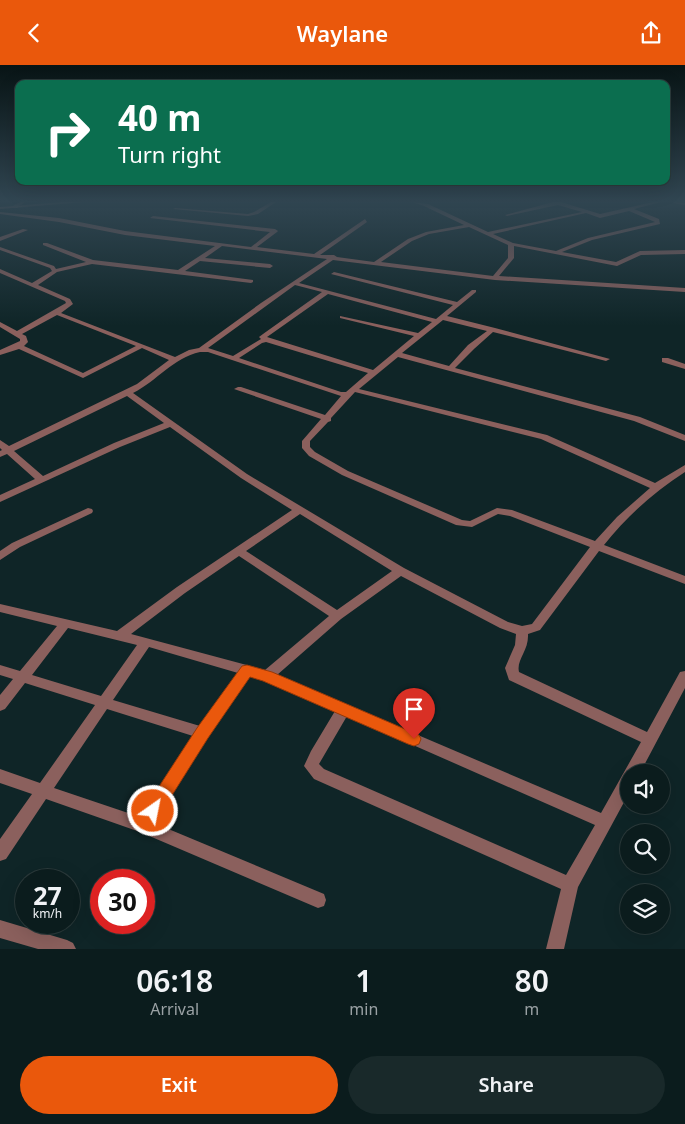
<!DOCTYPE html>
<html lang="en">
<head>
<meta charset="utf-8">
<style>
  :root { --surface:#0b1c1d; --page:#19292a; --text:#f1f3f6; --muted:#9aa1a4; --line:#2b3a3b; --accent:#ea580c }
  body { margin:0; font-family:"Noto Sans",sans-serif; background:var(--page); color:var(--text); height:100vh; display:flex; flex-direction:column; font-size:19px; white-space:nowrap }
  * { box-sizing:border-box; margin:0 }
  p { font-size:16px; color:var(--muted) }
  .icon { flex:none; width:28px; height:28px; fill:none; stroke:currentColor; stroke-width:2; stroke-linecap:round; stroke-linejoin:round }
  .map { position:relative; height:884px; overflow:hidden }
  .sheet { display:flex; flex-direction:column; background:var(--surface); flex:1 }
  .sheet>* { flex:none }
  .banner { position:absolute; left:15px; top:15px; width:655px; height:105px; border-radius:10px; box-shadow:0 5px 20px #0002,0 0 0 1px var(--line); background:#0b6e4f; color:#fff; overflow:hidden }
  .buttons { position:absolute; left:620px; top:699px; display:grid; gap:10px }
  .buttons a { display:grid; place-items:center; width:50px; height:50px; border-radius:50%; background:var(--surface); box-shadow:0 5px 20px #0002,0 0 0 1px var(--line); font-size:25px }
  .speed { position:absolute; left:15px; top:804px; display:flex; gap:10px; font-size:25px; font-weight:700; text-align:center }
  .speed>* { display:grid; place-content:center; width:65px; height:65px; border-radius:50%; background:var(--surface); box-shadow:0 5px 20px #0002,0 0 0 1px var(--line); line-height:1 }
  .speed small { font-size:12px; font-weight:400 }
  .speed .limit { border:8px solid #d22; background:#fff; color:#111 }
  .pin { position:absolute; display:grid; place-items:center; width:42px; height:42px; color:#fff; margin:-51px -21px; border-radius:50% 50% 50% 0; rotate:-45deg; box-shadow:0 0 5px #0007 }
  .pin .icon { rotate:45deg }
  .me { position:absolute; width:55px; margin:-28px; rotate:33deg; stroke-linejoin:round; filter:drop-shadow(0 0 4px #0008) }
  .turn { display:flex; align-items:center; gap:18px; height:105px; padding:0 20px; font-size:22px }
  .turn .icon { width:65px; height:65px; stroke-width:2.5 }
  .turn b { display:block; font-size:35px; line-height:42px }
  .eta { display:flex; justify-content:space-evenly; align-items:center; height:85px; text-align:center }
  .eta b { font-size:30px; font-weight:600; line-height:35px }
  .button { display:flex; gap:10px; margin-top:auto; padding:10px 20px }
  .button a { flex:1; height:58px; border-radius:30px; background:var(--accent); color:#fff; font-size:20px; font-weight:600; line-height:58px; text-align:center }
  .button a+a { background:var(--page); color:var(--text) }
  header { display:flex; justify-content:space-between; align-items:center; height:65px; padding:0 20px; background:var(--accent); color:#fff; font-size:22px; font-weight:600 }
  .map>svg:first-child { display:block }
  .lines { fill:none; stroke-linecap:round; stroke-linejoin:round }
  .minor { fill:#8b605d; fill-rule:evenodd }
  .tertiary { fill:#8b605d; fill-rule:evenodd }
  .route { fill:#ea580c; stroke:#983908 }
</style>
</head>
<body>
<header><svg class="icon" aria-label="back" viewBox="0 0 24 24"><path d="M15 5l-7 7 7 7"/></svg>Waylane<svg class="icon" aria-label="share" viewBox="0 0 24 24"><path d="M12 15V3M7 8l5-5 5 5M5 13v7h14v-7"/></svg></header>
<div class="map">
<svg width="685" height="884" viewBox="0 0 685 884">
  <rect width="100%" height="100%" fill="#0f2527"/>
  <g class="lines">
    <g class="minor">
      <path d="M 20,137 L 25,137 L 17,143 L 13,143 L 13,141 Z"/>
      <path d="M 271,137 L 276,137 L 258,149 L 248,151 L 173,144 L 175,143 L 248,149 L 254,147 Z"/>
      <path d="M 412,137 L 428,139 L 488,167 L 582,147 L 558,140 L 507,151 L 505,150 L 553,137 L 561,137 L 600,149 L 653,137 L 661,137 L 634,144 L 659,154 L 660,159 L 592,175 L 562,187 L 616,197 L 640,186 L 685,185 L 685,189 L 641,190 L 617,201 L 514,181 L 514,193 L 499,211 L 685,223 L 685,227 L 495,215 L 333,195 L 299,218 L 436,254 L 453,240 L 331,209 L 334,207 L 457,237 L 472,225 L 476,225 L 476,227 L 447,251 L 495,263 L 610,294 L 606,296 L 493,267 L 474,284 L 455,303 L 640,352 L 685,370 L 685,376 L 634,356 L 398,292 L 359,324 L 547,370 L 655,418 L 685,400 L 685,407 C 654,427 627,451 604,480 L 685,511 L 685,519 L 599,486 L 540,565 L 528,569 C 529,586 516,595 519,607 L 647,667 L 680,607 L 685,606 L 685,623 L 640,708 L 629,708 L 629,728 L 578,822 L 564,884 L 546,884 L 561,824 L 314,714 L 304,701 L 311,686 L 335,646 L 264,615 L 250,611 L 208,672 L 154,758 L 324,829 L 326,835 L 324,841 L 318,843 L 140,767 L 46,734 L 6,794 L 0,796 L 0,774 L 32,729 L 0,718 L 0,704 L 40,718 L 95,640 L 25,618 L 5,644 L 0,646 L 0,630 L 13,614 L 0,610 L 0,600 L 20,606 L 57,561 L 0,547 L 0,539 L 117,566 L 177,522 L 292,445 L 241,413 L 170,362 L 120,382 L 0,437 L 0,430 L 35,414 L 7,389 L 0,392 L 0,386 L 2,385 L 0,383 L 0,375 L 9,381 L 137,319 L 169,295 L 142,283 L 83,313 L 19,284 L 0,290 L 0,285 L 20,276 L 20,274 L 0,262 L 0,257 L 17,266 L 66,238 L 65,236 L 0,208 L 0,204 L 32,218 L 52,206 L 50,203 L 0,185 L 0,182 L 54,201 L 56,204 L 86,197 L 43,180 L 43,178 L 47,178 L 93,195 L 178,205 L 215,181 L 125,170 L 59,157 L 0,149 L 0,147 L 59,153 L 125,166 L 251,182 L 270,167 L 150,153 L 153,151 L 275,164 L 278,166 L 277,167 L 257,182 L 314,189 L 365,154 L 367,157 L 320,190 L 334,190 L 337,192 L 374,197 L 408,174 L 426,167 L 464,160 L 424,141 ZM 629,146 L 655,157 L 588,173 L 556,186 L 513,178 L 493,169 L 586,148 L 600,153 ZM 469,162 L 508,180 L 508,193 L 493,211 L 381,197 L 412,176 L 429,169 ZM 222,181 L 327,194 L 261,238 L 199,283 L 189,285 L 175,292 L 61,248 L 73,239 L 70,234 L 38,220 L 57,207 L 92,199 L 251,218 L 253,217 L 253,215 L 185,206 L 200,196 L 270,203 L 273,201 L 270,199 L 205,193 ZM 295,220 L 322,227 L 263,269 L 259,272 L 261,274 L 233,291 L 208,283 ZM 328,229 L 432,257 L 418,268 L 340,251 L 340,253 L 414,271 L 373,305 L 267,272 ZM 57,250 L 136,281 L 83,308 L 24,281 L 28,277 L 26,271 L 22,269 ZM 443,255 L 487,266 L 468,280 L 449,301 L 402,288 ZM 266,277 L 368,308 L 346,327 L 341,327 L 239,293 L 262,278 ZM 200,287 L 208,287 L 341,331 L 325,350 L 241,322 L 238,322 L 234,324 L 321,354 L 302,376 L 302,383 L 309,391 L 342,410 L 456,460 L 472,462 L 498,449 L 510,451 L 590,482 L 532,559 L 522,561 L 508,557 L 404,503 L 247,409 L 133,328 C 157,316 173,293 200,287 ZM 355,327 L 541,374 L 650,423 L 617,452 L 595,476 L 512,445 L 497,443 L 470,456 L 462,455 L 348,406 L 315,387 L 310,382 L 310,376 L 328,357 L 331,356 L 331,353 ZM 127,331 L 164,358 L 114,378 L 43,411 L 14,386 ZM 300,449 L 392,506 L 337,545 L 246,486 ZM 239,491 L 329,551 L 265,605 L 131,569 L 185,528 ZM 401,511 L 500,563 L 516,569 L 515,580 L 505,603 L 509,615 L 641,677 L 601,748 L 277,610 L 341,554 ZM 68,563 L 137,580 L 101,631 L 32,610 ZM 149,582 L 238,608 L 200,661 L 113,635 ZM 107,644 L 193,671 L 140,752 L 54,723 ZM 347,651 L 595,760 L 566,810 L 324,704 L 319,699 Z"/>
      <path d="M 674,137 L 685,138 L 685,140 L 674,138 Z"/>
      <path d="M 23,164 L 28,165 L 0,176 L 0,172 Z"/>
      <path d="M 662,293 L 668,293 L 685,299 L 685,304 L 662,297 Z"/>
      <path d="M 88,443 L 92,444 L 93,446 L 92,448 L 20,482 L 0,495 L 0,486 L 12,478 Z"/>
      <path d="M 0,855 L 67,875 L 73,878 L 76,884 L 38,884 L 0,873 Z"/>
    </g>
    <path class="tertiary" d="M 62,137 L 84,137 L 0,144 L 0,142 Z"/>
  </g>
  <linearGradient id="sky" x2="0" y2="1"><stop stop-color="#081415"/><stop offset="0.52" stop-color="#314652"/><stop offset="1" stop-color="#314652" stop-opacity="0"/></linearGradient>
  <rect width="685" height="261" fill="url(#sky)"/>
  <path class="route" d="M 247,600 L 272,607 L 419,670 L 421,674 L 419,679 L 414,681 L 408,679 L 263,616 L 250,612 L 208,673 L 159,751 L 153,754 L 147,751 L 144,746 L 147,740 L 197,663 L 242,601 Z"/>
</svg>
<div class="buttons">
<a><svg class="icon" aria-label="sound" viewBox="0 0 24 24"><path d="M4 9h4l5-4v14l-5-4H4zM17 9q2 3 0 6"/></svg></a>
<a><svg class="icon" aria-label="search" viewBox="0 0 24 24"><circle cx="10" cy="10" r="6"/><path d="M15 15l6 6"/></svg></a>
<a><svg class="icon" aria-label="layers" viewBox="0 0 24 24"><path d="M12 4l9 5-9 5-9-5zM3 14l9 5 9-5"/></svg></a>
</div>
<div class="speed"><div>27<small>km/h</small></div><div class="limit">30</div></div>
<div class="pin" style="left:414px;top:674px;background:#d93025"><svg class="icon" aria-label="arrive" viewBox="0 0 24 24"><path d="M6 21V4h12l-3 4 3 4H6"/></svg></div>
<svg class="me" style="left:153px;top:746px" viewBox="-20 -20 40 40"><circle r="17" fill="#ea580c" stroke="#fff" stroke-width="3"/><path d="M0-11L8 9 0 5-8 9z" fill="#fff"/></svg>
<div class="banner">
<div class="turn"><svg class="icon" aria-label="right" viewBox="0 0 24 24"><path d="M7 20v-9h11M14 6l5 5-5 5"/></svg><div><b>40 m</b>Turn right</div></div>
</div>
</div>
<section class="sheet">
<div class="eta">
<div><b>06:18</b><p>Arrival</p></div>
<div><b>1</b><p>min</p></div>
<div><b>80</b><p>m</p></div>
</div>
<div class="button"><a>Exit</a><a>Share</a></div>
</section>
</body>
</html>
